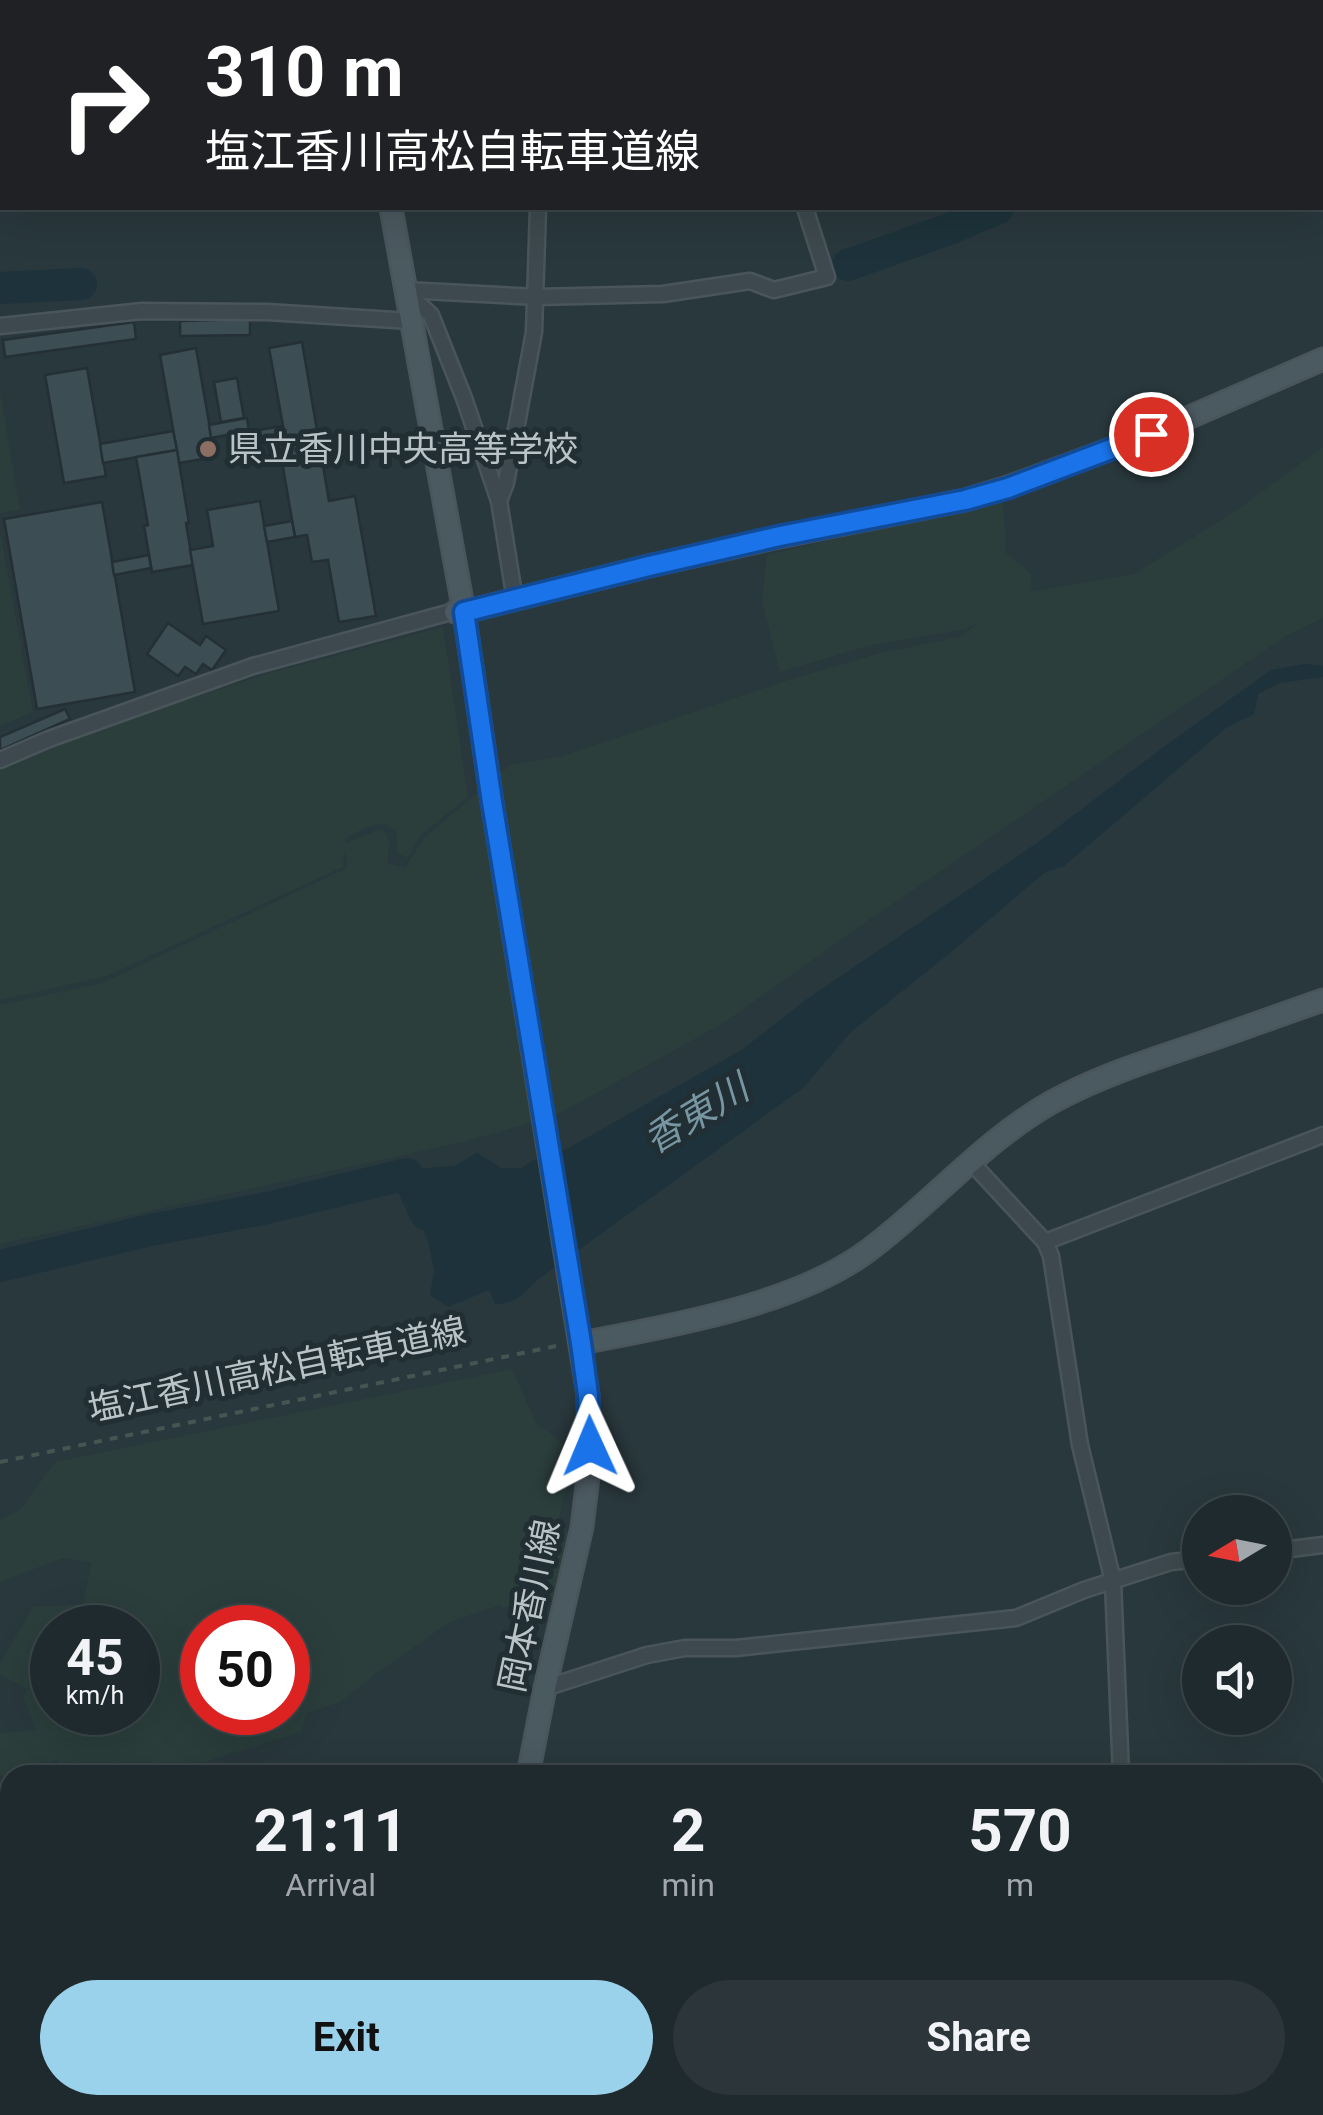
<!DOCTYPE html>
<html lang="en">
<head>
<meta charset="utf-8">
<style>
  :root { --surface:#1f2a2e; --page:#2c363a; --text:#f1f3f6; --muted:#a1a7aa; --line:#3c464a; --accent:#9bd2eb }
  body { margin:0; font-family:Roboto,"Noto Sans JP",sans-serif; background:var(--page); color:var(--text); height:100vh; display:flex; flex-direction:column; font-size:38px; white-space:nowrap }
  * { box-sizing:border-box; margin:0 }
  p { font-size:32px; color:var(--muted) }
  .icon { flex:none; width:55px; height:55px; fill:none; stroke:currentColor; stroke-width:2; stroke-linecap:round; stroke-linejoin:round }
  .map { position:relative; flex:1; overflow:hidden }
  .details { position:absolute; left:0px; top:1765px; width:1325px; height:350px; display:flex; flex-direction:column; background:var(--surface); border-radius:30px 30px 0 0; box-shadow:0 10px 40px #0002,0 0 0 2px var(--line) }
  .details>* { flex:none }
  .banner { position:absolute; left:0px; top:0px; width:1325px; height:210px; box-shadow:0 10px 40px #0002,0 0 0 2px var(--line); background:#202124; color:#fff; overflow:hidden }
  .needle { width:65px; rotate:260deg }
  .buttons { position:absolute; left:1182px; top:1495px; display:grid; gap:20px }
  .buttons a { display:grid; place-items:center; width:110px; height:110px; border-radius:50%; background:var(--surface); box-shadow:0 10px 40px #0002,0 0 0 2px var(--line); font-size:50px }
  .speed { position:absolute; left:30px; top:1605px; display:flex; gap:20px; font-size:50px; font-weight:700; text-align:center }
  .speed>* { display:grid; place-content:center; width:130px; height:130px; border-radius:50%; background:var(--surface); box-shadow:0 10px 40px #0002,0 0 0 2px var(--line); line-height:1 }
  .speed small { font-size:25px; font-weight:400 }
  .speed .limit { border:15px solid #d22; background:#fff; color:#111 }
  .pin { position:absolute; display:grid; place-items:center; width:85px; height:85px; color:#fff; margin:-42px; border:5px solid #fff; border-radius:50%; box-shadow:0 2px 10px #0007 }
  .me { position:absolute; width:110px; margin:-55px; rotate:359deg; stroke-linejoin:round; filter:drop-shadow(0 0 8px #0008) }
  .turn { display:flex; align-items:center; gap:35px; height:210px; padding:0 40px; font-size:45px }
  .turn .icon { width:130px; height:130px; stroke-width:2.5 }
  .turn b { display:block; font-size:70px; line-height:85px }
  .eta { display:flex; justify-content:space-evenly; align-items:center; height:170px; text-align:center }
  .eta b { font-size:60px; font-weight:700; line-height:70px }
  .primary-button { display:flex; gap:20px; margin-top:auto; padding:20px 40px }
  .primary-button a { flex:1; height:115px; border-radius:60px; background:var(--accent); color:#111; font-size:40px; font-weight:700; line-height:115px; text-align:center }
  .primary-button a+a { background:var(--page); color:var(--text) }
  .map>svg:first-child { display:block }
  .green { fill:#2b3e3b; fill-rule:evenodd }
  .water { fill:#1d323a }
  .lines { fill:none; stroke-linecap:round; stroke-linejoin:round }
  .stream { stroke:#1d323a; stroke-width:5 }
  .river { stroke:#1d323a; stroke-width:32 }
  .building { fill:#3c4d53; stroke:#243035; stroke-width:2.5 }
  .street-casing { stroke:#49555a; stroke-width:19 }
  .secondary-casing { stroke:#49555a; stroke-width:25 }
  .path { stroke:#445652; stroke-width:4; stroke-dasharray:8 8; stroke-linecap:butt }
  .street { stroke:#3d494e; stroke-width:14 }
  .secondary { stroke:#4b5960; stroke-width:20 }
  .route-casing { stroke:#114b97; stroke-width:25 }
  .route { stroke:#1a73e8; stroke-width:18 }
  .education-dot { fill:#8d6e63; stroke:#212e33; stroke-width:4 }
  .labels { text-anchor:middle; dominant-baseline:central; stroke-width:10; stroke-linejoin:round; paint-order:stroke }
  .poi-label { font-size:35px; fill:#b9c3c8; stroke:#212e33; text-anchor:start }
  .street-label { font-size:35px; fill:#b9c3c8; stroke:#212e33 }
  .water-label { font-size:38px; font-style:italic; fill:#7796a2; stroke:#212e33 }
</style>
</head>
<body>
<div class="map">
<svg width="1323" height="2115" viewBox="0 0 1323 2115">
  <rect width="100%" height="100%" fill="#29383d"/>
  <g class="green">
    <path d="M 965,0 L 1287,0 L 1283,2 L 965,2 Z"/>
    <path d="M 0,392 L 20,510 L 0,513 Z"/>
    <path d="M 1323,447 L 1323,618 L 1286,636 L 866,922 L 722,1024 L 555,1116 L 467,1141 L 0,1244 L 0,1005 L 102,983 L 347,868 L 345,847 L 343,867 L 107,976 L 0,1000 L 0,766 L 53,743 L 266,674 L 443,627 L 468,797 L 421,835 L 408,858 L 397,853 L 396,832 L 384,823 L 364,828 L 345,839 L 346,843 L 382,829 L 389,839 L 388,863 L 405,868 L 424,838 L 510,765 L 562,756 L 792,679 L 880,653 L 959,637 L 980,622 L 965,629 L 868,646 L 780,672 L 762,600 L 767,555 C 845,535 925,522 1003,500 L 1006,553 L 1031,573 L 1032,589 L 1030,592 L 1134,574 L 1237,510 Z"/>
    <path d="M 0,532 L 33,712 L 0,726 Z"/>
    <path d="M 512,1369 L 536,1423 L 564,1444 L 567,1485 L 555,1535 L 568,1531 L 553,1599 L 502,1608 L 500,1605 L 450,1622 L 377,1673 L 340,1702 L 307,1713 L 301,1732 L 163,1775 L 66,1775 L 57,1760 L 6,1777 L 0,1775 L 0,1733 L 36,1730 L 23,1697 L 27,1689 L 0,1675 L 0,1663 L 33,1607 L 83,1604 L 92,1562 L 63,1558 L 0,1582 L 0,1520 L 20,1510 L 55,1462 ZM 52,1628 L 138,1628 L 138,1712 L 52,1712 ZM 202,1628 L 288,1628 L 288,1712 L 202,1712 Z"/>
  </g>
  <path class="water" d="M 1305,664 L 1323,666 L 1323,677 L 1279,683 L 1258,694 L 1254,714 L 1226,728 L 1064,866 L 1044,873 L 950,953 L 851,1032 L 803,1088 L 537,1280 C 524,1293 515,1305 495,1304 L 489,1290 L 448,1307 L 430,1295 L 434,1270 L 428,1241 L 411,1197 L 407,1174 L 412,1169 L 454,1166 L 477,1153 L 501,1168 L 522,1168 L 531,1161 L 569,1148 L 743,1049 L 807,999 L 1037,843 L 1165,746 L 1271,670 Z"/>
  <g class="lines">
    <path class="stream" d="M 0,138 L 2,138"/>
    <g class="river">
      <path d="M 1292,2 L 1295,0"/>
      <path d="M 848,265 L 949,229 L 998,208"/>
      <path d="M 0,288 L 81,284"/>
      <path d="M 0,1266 L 150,1230 L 263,1209 L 407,1174 L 426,1214"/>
    </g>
  </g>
  <g class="building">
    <path d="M 250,319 L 250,335 L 180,336 L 180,321 Z"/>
    <path d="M 134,322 L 136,339 L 5,357 L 3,340 Z"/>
    <path d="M 302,342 L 329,501 L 355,496 L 376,616 L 339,622 L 328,560 L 312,562 L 307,535 L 295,537 L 276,427 L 283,426 L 269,348 Z"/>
    <path d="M 196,348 L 215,457 L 179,463 L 160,355 Z"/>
    <path d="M 87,368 L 106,476 L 64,483 L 45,375 Z"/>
    <path d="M 237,378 L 244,418 L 221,422 L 214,382 Z"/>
    <path d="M 247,418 L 249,432 L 276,427 L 278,440 L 229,448 L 227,435 L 211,438 L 209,425 Z"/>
    <path d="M 173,431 L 177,450 L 103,463 L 100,444 Z"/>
    <path d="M 177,450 L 189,523 L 186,523 L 193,565 L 152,572 L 144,526 L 148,525 L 136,457 Z"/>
    <path d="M 260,501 L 279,611 L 203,624 L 190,550 L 213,546 L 207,510 Z"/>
    <path d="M 102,502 L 135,692 L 37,709 L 4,519 Z"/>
    <path d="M 292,521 L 295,537 L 267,542 L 264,526 Z"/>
    <path d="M 149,555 L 151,568 L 114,575 L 112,562 Z"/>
    <path d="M 168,623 L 200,645 L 206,636 L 226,650 L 212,670 L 203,664 L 196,674 L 185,667 L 178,676 L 147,654 Z"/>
    <path d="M 65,709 L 70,719 L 0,750 L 0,737 Z"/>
  </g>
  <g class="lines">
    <g class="street-casing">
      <g id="street">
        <path d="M 53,0 L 53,2"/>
        <path d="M 524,0 L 524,2"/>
        <path d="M 664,2 L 666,0"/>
        <path d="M 0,7 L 2,28"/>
        <path d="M 405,290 L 537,297 L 663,294 L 750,281 L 774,290 L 827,277 L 805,208"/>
        <path d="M 405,291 L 431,315 L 464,398 L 499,501 L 515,600"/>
        <path d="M 0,326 L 142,311 L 267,312 L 410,321"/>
        <path d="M 499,501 L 506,483 L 534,332 L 538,208"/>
        <path d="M 0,760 L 49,739 L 253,666 L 451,612"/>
        <path d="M 971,1162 L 1045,1242 L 1051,1256 L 1080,1445 L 1113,1581 L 1121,1775"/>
        <path d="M 1045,1242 L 1323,1135"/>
        <path d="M 1275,1551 L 1323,1545"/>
        <path d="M 545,1688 L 647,1655 L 685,1648 L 736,1648 L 1016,1618 L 1084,1590 L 1171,1562 L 1200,1559"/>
        <path d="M 0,1905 L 10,1904"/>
        <path d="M 0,2012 L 10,2012"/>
        <path d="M 1315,2037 L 1323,2037"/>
        <path d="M 1136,2105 L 1137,2115"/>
        <path d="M 254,2115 L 255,2105"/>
        <path d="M 475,2115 L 477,2105"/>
        <path d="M 561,2115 L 562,2105"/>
      </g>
    </g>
    <g class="secondary-casing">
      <g id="secondary">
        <path d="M 333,0 L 334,2"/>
        <path d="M 391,208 L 464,612 L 492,802 L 588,1395 L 589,1469 L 582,1527 L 545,1688 L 528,1775"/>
        <path d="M 455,612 L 464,612 L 649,566 L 779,537 L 965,500 L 1008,487 L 1151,434 L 1323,359"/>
        <path d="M 581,1343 C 670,1326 796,1305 869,1250 C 932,1203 983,1141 1052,1102 C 1100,1076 1150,1060 1201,1043 C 1242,1029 1282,1014 1323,1000"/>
        <path d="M 434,2115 L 439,2105"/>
      </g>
    </g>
    <path class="path" d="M 0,1462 L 561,1345"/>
    <use href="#street" class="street"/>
    <use href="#secondary" class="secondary"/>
  </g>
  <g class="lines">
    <g class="route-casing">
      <path id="route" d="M 590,1446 L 588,1395 L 581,1343 L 492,802 L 464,612 L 649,566 L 780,536 L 965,500 L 1008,488 L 1151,434"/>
    </g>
    <use href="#route" class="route"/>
  </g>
  <circle class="education-dot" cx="208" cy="449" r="10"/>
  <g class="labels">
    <g class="poi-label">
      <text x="228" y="449">県立香川中央高等学校</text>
    </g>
    <g class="street-label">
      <text transform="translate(277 1370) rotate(-12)">塩江香川高松自転車道線</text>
      <text transform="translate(530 1606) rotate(-78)">岡本香川線</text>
    </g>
    <g class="water-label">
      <text transform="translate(696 1114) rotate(-31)">香東川</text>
    </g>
  </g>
</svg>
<div class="buttons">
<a><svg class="needle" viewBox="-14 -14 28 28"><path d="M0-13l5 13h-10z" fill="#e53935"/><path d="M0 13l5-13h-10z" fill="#a1a7aa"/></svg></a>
<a><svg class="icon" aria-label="sound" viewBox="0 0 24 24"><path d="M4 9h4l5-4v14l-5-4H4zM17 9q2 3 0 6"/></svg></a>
</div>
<div class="speed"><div>45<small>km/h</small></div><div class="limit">50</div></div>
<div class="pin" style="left:1151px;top:434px;background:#d93025"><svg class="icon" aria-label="arrive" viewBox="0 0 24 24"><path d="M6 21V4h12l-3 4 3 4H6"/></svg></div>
<svg class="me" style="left:590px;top:1446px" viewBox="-20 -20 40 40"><path d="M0-17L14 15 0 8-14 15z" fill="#1a73e8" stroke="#fff" stroke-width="4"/></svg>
<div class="banner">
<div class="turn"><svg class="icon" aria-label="right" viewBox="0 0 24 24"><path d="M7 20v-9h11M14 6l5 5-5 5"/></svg><div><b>310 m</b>塩江香川高松自転車道線</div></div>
</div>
<section class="details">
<div class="eta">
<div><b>21:11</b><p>Arrival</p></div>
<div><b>2</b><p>min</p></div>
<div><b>570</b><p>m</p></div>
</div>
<div class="primary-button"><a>Exit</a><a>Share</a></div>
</section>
</div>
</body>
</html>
